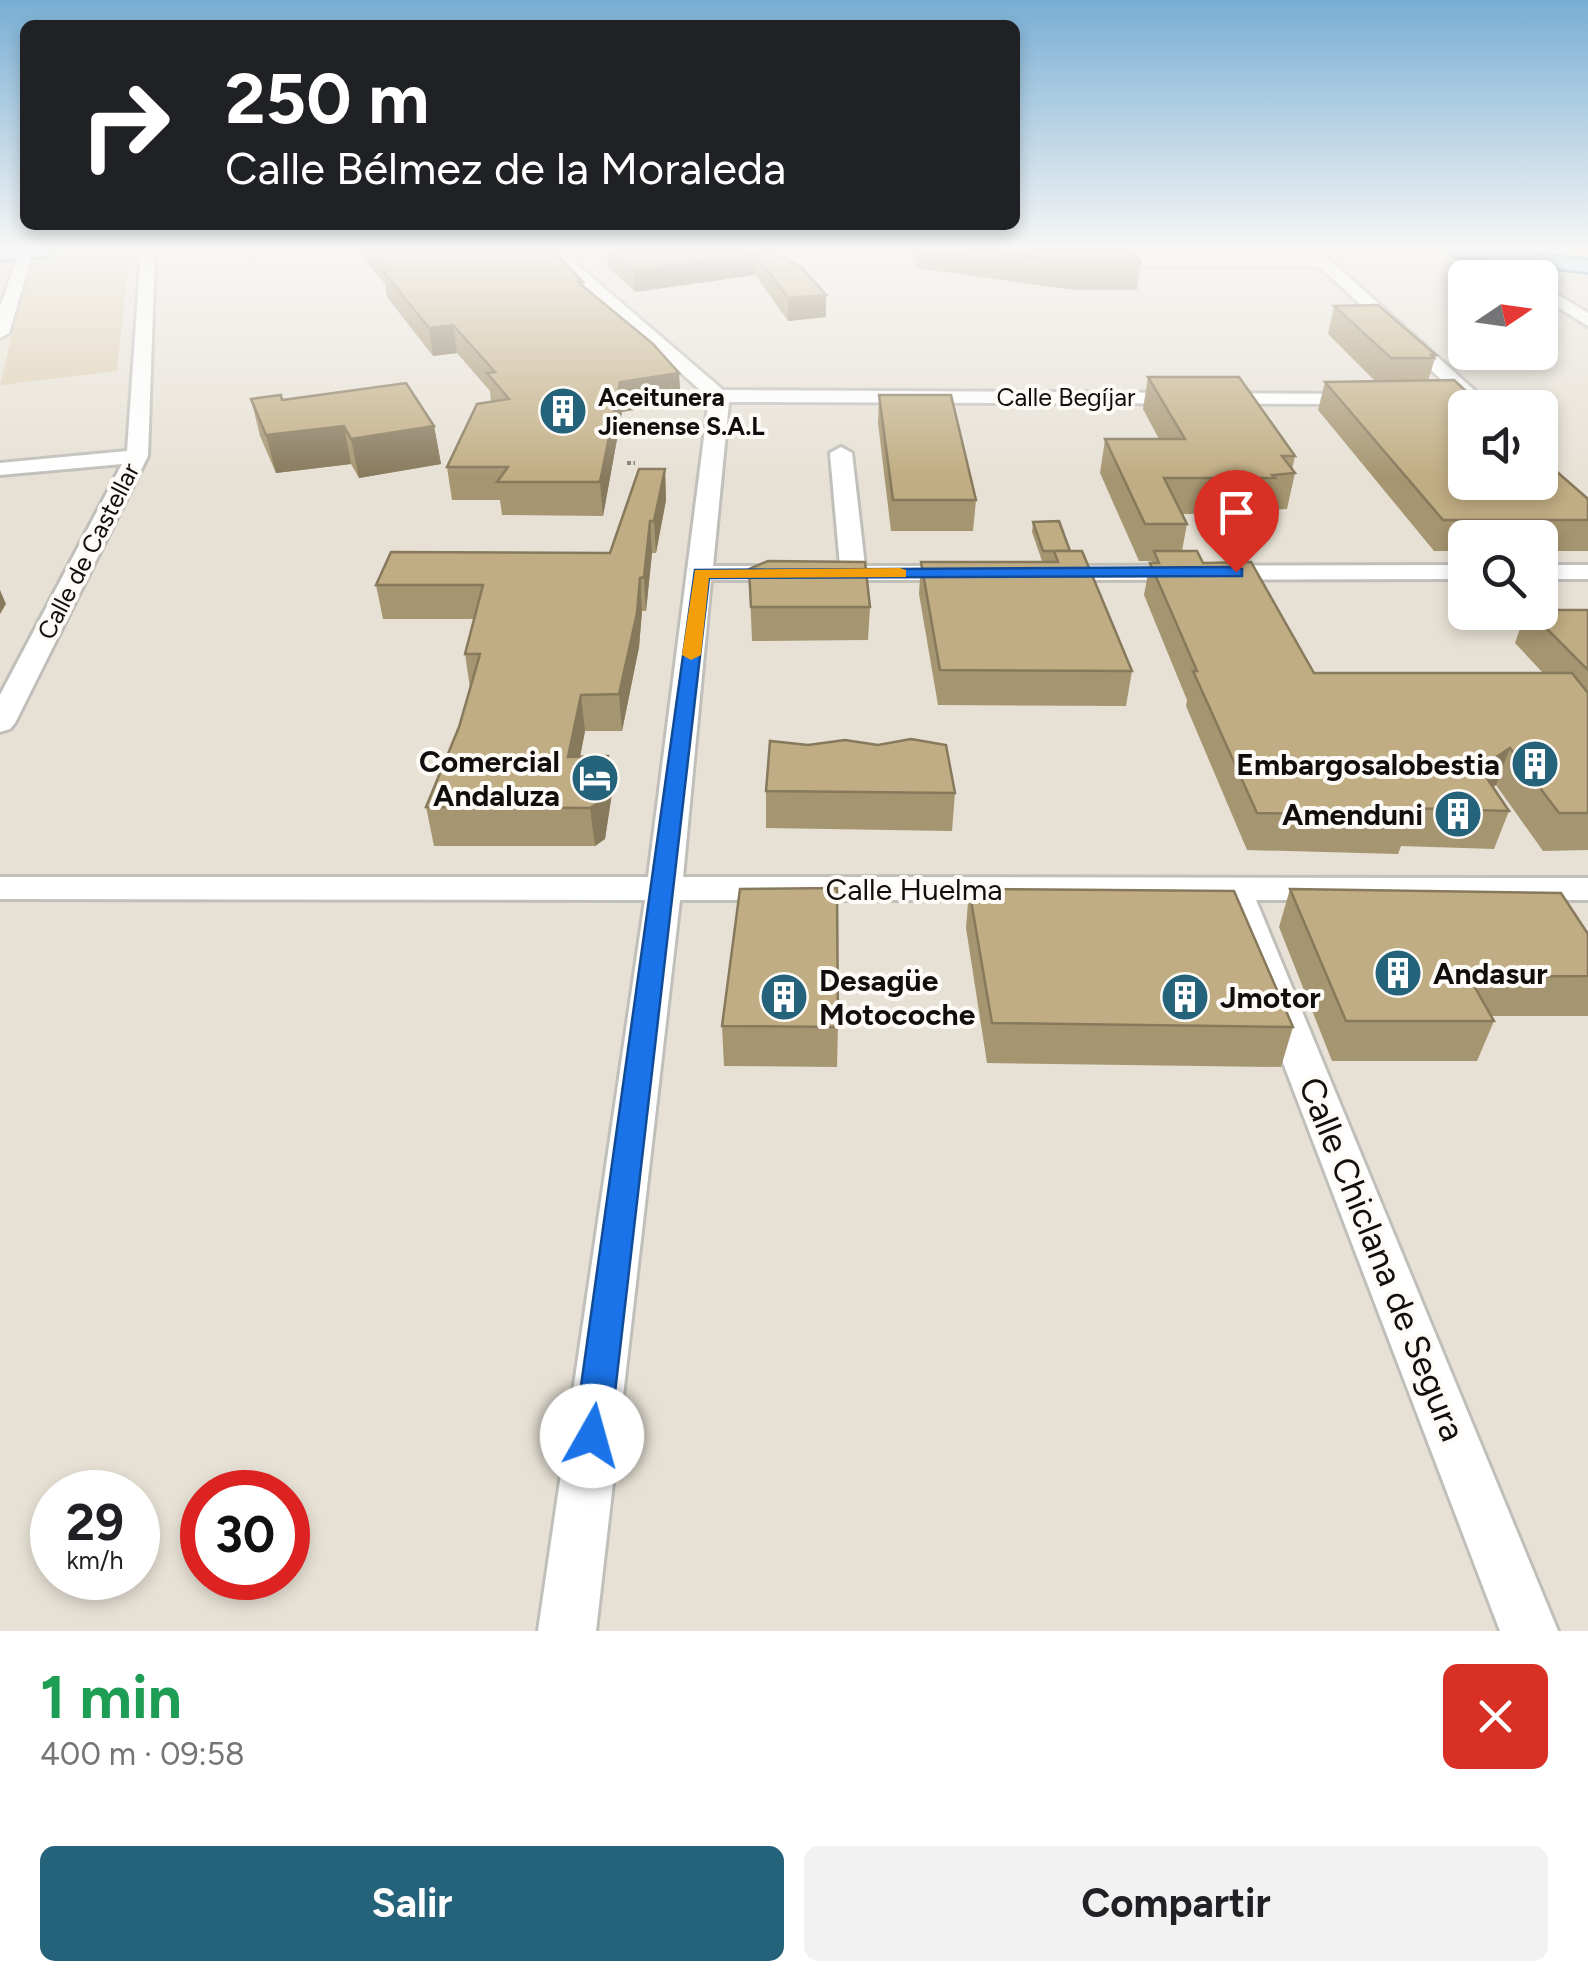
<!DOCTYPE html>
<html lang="es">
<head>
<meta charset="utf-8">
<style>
  :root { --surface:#fff; --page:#f2f2f2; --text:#202124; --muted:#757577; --accent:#246379 }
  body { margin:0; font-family:Figtree,sans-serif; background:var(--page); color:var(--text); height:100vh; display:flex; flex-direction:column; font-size:38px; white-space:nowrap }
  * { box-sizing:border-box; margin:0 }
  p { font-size:32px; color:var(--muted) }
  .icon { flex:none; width:55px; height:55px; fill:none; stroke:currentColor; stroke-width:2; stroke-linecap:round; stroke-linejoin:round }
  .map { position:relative; height:1631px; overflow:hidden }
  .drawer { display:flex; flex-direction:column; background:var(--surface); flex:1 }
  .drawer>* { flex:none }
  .guide { position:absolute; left:20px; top:20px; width:1000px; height:210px; border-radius:15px; box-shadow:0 5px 15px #0003; background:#202124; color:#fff; overflow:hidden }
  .needle { width:65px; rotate:77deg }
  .tools { position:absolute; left:1448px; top:260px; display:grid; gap:20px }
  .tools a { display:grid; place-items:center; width:110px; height:110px; border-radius:15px; background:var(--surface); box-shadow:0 5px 15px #0003; font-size:50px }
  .speed { position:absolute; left:30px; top:1470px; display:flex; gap:20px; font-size:50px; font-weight:700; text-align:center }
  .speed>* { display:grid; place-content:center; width:130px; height:130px; border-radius:50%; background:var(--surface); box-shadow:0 5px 15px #0003; line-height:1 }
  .speed small { font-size:25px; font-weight:400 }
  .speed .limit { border:15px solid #d22; background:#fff; color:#111 }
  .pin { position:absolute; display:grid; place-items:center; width:85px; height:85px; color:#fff; margin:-102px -42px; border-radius:50% 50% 50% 0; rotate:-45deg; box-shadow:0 0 10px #0007 }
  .pin .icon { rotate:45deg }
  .me { position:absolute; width:110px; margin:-55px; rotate:7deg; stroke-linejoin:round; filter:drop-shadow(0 0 8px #0008) }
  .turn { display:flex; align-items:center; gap:35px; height:210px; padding:0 40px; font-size:45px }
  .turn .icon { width:130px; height:130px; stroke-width:2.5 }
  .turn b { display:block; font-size:70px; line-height:85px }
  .round { display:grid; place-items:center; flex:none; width:105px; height:105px; border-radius:15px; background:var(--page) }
  .summary { display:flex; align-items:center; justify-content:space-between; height:170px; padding:0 40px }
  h1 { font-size:60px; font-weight:700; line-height:75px; color:#1e9e55 }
  .cta { display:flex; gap:20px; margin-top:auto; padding:20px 40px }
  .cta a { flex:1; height:115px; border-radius:15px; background:var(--accent); color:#fff; font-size:40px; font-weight:700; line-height:115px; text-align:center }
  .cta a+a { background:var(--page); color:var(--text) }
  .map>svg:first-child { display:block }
  .built { fill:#e7e1d5; fill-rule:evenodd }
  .green { fill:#dccdaf }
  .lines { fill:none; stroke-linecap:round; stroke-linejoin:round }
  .minor-casing { stroke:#c1bfba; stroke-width:6 }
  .major-casing { stroke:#448da6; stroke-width:6 }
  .path { stroke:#817f7c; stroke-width:4; stroke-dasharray:4 2.5; stroke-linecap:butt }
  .minor { fill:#fff; fill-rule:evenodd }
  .major { fill:#a0e3fb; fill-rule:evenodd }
  .wall { fill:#a69571 }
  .shaded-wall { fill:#87795c }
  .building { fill:#c1ad83; stroke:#87795c; stroke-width:2.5 }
  .route { fill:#1a73e8; stroke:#114b97; stroke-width:2.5 }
  .slow { fill:#f59e0b }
  .labels { text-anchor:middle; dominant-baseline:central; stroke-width:8; stroke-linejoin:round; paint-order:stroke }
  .far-poi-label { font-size:25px; font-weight:bold; fill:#100f0e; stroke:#fefbf7; text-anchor:start }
  .far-street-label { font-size:25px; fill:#100f0e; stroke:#fefbf7 }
  .poi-label { font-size:30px; font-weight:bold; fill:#100f0e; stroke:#fefbf7; text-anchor:end }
  .street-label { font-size:30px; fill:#100f0e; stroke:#fefbf7 }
  .near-street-label { font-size:35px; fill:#100f0e; stroke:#fefbf7 }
</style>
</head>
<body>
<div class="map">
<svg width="1588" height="1631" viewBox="0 0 1588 1631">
  <rect width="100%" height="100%" fill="#f0eee9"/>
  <path class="built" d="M 76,250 L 1455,250 L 1588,267 L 1588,1631 L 0,1631 L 0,259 ZM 1465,278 L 1540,278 L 1540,352 L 1465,352 ZM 1465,408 L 1540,408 L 1540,482 L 1465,482 ZM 1465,538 L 1540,538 L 1540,612 L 1465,612 ZM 52,1492 L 138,1492 L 138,1578 L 52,1578 ZM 202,1492 L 288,1492 L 288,1578 L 202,1578 Z"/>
  <path class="green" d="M 110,250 L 130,250 L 117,371 L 0,385 L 30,257 Z"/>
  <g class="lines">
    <g class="minor-casing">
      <g id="minor">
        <path d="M 20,250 L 33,252 L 9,333 L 0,338 L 0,307 Z"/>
        <path d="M 141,250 L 155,250 L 148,456 L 15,723 L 10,729 L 0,732 L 0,695 L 122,464 L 0,475 L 0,463 L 127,451 Z"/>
        <path d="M 545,250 L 560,250 L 723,390 L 1371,394 L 1374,398 L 1364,404 L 729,402 L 713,566 L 840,566 L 830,453 L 841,447 L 852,453 L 865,566 L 966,566 L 978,573 L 966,580 L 711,580 L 683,877 L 1588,878 L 1588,900 L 1256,900 L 1558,1631 L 1500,1631 L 1221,900 L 680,900 L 596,1631 L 538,1631 L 645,900 L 0,899 L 0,877 L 648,877 L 709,398 Z"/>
        <path d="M 1025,250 L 1070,250 L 1136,256 L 1309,256 L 1304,250 L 1319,250 L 1494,408 L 1472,408 L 1319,266 L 1136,266 L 1032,254 Z"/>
        <path d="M 1498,251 L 1520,262 L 1531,278 L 1516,278 L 1491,255 Z"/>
        <path d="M 1540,284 L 1588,313 L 1588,326 L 1540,296 Z"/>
        <path d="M 1465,565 L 1465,579 L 1050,580 L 1038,573 L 1050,566 Z"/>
        <rect x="1540" y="565" width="48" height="14"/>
      </g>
    </g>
    <g class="major-casing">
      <g id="major">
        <path d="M 0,250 L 56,250 L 46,256 L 0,260 Z"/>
        <path d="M 1445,250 L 1500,250 L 1588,260 L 1588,272 L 1455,256 Z"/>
      </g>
    </g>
    <path class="path" d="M 627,463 L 635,463"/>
    <use href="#minor" class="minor"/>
    <use href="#major" class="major"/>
  </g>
  <g class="wall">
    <path d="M 356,250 L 544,250 L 583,282 L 584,287 L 681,402 L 622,412 L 603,516 L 502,515 L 500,500 L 452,500 L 447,467 L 491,402 L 490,391 L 457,353 L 433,356 L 387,297 L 385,284 Z"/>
    <path d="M 607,250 L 768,250 L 826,295 L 826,317 L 788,321 L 755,275 L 635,292 L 608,267 Z"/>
    <path d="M 916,250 L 1179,250 L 1178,252 L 1133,251 L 1141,263 L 1137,290 L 1074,290 L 915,268 Z"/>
    <path d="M 1212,250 L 1302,250 L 1301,252 L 1212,252 Z"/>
    <path d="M 1334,306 L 1436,355 L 1428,381 L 1588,520 L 1588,551 L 1540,551 L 1540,538 L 1465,538 L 1465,551 L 1434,551 L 1318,410 L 1325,382 L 1376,382 L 1328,334 Z"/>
    <path d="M 1148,377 L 1295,456 L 1292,470 L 1295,473 L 1287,509 L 1268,510 L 1267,514 L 1183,514 L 1187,524 L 1182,551 L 1203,563 L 1314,673 L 1543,673 L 1515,643 L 1526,612 L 1588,610 L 1588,850 L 1543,851 L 1496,785 L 1493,787 L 1509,811 L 1494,849 L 1401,846 L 1398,854 L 1247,850 L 1186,706 L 1187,700 L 1144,595 L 1150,563 L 1152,561 L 1139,561 L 1100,473 L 1105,439 L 1159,439 L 1143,409 Z"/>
    <path d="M 879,395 L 976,500 L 973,531 L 891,531 L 878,423 Z"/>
    <path d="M 251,399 L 282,400 L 434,426 L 441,464 L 359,478 L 351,464 L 276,473 L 260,436 Z"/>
    <path d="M 665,469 L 666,500 L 656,553 L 652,553 L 646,611 L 642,611 L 639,647 L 622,731 L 585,731 L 580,756 L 608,756 L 612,793 L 605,839 L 595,846 L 434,846 L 426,807 L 459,727 L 470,688 L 465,654 L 474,619 L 383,619 L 376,585 L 610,553 Z"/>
    <path d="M 1033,522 L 1070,551 L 1132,671 L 1126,706 L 938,705 L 919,594 L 921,562 L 1052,562 L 1042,561 L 1032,532 Z"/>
    <path d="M 749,569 L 870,607 L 868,640 L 752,641 Z"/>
    <path d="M 766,791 L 955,793 L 952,831 L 766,828 Z"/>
    <path d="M 969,889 L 1293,1027 L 1281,1067 L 987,1063 L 966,928 Z"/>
    <path d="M 1290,889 L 1588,934 L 1588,1016 L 1491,1016 L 1494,1021 L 1477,1061 L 1332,1061 L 1279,927 Z"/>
    <path d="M 722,1026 L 838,1027 L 837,1067 L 724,1066 Z"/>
  </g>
  <g class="shaded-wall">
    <path d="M 755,254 L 755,275 L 635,292 L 634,270 Z"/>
    <path d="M 826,295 L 826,317 L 788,321 L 788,298 Z"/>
    <path d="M 453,325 L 457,353 L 433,356 L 429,328 Z"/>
    <path d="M 679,373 L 681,402 L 622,412 L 603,516 L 600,482 L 620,382 Z"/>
    <path d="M 344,426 L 351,464 L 276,473 L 266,435 Z"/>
    <path d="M 434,426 L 441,464 L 359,478 L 351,439 Z"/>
    <path d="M 665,469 L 666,500 L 656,553 L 654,521 Z"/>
    <path d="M 650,521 L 652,553 L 646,611 L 644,577 Z"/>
    <path d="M 640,578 L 642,611 L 639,647 L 622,731 L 619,694 Z"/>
    <path d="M 0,590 L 6,604 L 0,614 Z"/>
    <path d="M 581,695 L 585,731 L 573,794 L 568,757 Z"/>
    <path d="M 1510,748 L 1496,785 L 1467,804 L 1480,768 Z"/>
    <path d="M 608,756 L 612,793 L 605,839 L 595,846 L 590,808 Z"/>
  </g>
  <g class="building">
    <path d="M 372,250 L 553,250 L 583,282 L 578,282 L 653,344 L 679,373 L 620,382 L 600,482 L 497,482 L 508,467 L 447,467 L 477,404 L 509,399 L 487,373 L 495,372 L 453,325 L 429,328 L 383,271 L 391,270 Z"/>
    <path d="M 610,250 L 768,250 L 801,267 L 826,295 L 788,298 L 755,254 L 634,270 Z"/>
    <path d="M 974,250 L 1132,250 L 1141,263 L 1077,263 Z"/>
    <path d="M 1378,305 L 1436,355 L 1431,355 L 1434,358 L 1391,358 L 1334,306 Z"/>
    <path d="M 1148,377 L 1239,377 L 1295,456 L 1282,456 L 1295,473 L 1272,475 L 1275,478 L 1164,478 L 1187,524 L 1145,524 L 1105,439 L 1185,439 Z"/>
    <path d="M 1454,380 L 1484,408 L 1465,408 L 1465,482 L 1540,482 L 1540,457 L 1588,499 L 1588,520 L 1443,520 L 1325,382 Z"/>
    <path d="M 406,383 L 434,426 L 351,439 L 344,426 L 266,435 L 251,399 L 281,395 L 282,400 Z"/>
    <path d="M 879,395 L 951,395 L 976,500 L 893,500 Z"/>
    <path d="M 639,469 L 665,469 L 654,521 L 650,521 L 644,577 L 640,578 L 637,613 L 619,694 L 581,695 L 568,757 L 608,756 L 601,801 L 590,808 L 426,807 L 459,727 L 480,654 L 465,654 L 483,585 L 376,585 L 391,552 L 610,553 Z"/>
    <path d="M 1059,521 L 1070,551 L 1043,551 L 1033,522 Z"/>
    <path d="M 1054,551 L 1082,551 L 1132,671 L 940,670 L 921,562 L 1058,562 Z"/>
    <path d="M 1154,551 L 1197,551 L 1203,563 L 1251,562 L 1314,673 L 1572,673 L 1588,693 L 1588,813 L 1559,813 L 1510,748 L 1480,768 L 1509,811 L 1406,808 L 1411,816 L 1257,813 L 1193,671 L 1197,671 L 1150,563 L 1159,563 Z"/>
    <path d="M 768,561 L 865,562 L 870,607 L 751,607 L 749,569 Z"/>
    <path d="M 1540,610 L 1588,610 L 1588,670 L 1530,612 L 1540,612 Z"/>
    <path d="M 911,739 L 946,745 L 955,793 L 766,791 L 770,741 L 808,745 L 845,740 L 878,745 Z"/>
    <path d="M 837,888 L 838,1027 L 722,1026 L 740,889 Z"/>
    <path d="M 969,889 L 1234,891 L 1293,1027 L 992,1023 Z"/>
    <path d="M 1290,889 L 1561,893 L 1588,934 L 1588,976 L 1469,977 L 1494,1021 L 1346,1021 Z"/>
  </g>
  <linearGradient id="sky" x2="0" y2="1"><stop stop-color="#78aed4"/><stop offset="0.52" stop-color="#f8f7f5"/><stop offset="1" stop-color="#f8f7f5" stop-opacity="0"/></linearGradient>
  <rect width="1588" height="478" fill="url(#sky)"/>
  <path class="route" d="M 1236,567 L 1242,569 L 1242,576 L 709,578 L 610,1436 L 605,1448 L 592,1453 L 579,1448 L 574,1436 L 695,570 Z"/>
  <path class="slow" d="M 900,568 L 906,570 L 906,577 L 709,578 L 701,655 L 691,660 L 682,655 L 695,570 Z"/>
  <defs>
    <g id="building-disc" transform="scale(2.5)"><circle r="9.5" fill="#246379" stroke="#fefbf7"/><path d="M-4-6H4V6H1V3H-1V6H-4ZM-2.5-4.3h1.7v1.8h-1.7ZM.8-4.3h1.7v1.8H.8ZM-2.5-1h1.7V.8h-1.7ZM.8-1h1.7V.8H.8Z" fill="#fff"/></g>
    <g id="hotel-disc" transform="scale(2.5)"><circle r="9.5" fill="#246379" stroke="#fefbf7"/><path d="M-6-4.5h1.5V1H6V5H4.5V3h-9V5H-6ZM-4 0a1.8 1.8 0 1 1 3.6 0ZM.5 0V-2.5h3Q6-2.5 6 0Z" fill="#fff"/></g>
  </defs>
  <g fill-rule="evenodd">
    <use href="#building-disc" x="563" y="411"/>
    <use href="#building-disc" x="1535" y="764"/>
    <use href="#hotel-disc" x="595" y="778"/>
    <use href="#building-disc" x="1458" y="814"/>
    <use href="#building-disc" x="1398" y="973"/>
    <use href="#building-disc" x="784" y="997"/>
    <use href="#building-disc" x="1185" y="997"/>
  </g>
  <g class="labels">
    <g class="far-poi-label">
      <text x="598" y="397">Aceitunera<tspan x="598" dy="29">Jienense S.A.L</tspan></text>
    </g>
    <g class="far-street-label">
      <text x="1066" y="397">Calle Begíjar</text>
      <text transform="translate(88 551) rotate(-63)">Calle de Castellar</text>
    </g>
    <g class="poi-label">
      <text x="560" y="761">Comercial<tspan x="560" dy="34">Andaluza</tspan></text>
      <text x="1500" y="764">Embargosalobestia</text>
      <text x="1423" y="814">Amenduni</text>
      <text x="1433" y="973" text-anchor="start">Andasur</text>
      <text x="819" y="980" text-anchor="start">Desagüe<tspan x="819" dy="34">Motocoche</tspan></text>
      <text x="1220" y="997" text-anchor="start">Jmotor</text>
    </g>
    <g class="street-label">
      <text x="914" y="889">Calle Huelma</text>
    </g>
    <g class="near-street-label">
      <text transform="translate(1382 1259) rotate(68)">Calle Chiclana de Segura</text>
    </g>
  </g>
</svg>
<div class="tools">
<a><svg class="needle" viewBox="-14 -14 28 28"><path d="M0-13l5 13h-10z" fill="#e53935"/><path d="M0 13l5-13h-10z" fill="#757577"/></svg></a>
<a><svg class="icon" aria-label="sound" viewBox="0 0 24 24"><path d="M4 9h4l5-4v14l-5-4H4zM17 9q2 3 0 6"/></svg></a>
<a><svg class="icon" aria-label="search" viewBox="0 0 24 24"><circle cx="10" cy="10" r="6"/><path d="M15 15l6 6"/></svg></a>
</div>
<div class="speed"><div>29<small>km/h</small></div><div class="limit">30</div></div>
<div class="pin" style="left:1236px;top:572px;background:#d93025"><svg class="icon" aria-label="arrive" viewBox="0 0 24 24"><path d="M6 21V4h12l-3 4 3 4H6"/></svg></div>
<svg class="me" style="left:592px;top:1436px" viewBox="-20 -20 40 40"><circle r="19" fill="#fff"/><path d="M0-13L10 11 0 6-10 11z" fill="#1a73e8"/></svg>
<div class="guide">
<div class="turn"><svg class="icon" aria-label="right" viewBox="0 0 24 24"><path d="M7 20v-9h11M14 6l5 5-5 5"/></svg><div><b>250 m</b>Calle Bélmez de la Moraleda</div></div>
</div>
</div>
<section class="drawer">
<div class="summary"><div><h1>1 min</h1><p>400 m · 09:58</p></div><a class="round" style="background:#d93025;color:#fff"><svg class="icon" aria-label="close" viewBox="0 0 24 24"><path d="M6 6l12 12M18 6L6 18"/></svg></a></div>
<div class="cta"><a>Salir</a><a>Compartir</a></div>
</section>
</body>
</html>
